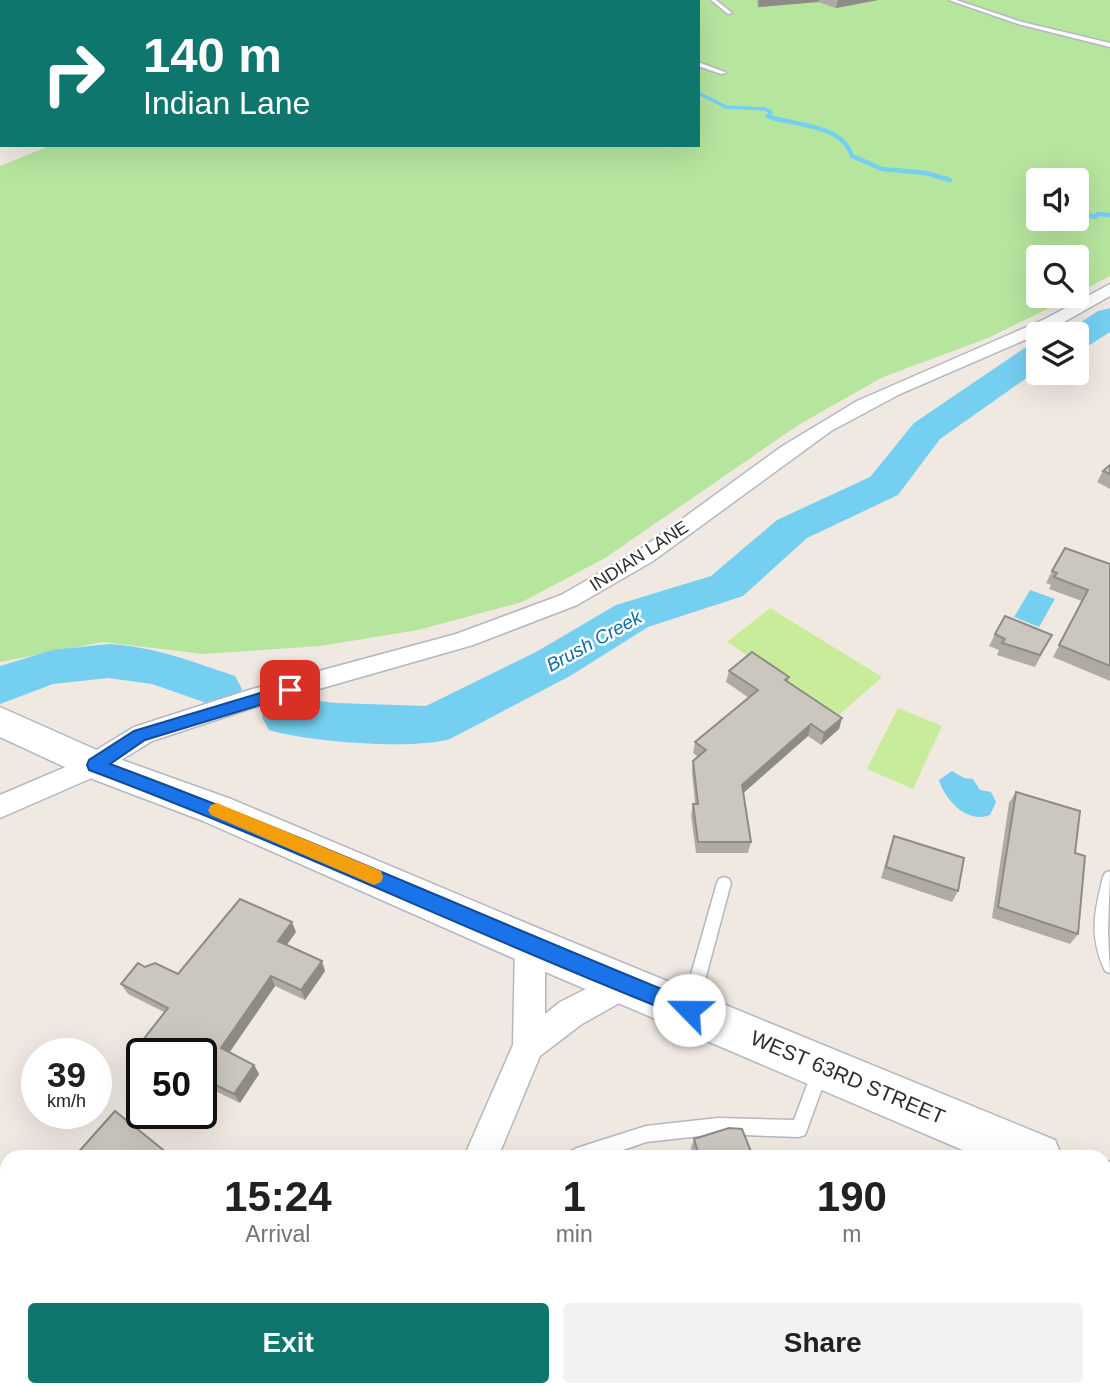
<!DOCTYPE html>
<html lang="en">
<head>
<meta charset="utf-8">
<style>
  :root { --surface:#fff; --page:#f2f2f2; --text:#202124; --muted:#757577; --accent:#0f766e }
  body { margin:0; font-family:Arial,sans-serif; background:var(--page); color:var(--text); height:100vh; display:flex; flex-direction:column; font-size:26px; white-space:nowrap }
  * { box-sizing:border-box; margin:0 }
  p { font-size:23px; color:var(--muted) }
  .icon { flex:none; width:38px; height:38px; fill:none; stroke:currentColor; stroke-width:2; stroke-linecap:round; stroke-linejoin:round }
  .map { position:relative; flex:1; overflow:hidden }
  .details { position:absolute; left:0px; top:1150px; width:1111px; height:247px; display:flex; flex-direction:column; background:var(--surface); border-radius:21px 21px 0 0; box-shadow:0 7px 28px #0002 }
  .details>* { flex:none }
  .top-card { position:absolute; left:0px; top:0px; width:700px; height:147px; box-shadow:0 7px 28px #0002; background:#0f766e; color:#fff; overflow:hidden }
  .buttons { position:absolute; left:1026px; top:168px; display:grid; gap:14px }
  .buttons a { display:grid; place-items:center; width:63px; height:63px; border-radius:7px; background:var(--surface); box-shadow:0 7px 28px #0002; font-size:35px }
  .speed { position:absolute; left:21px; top:1038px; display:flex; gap:14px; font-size:35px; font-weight:700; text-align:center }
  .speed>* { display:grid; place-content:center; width:91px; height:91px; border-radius:50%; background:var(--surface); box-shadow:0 7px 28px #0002; line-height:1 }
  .speed small { font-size:18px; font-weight:400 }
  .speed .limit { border:4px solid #111; border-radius:10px; background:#fff; color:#111 }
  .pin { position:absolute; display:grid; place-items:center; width:60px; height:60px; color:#fff; margin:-30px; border-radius:14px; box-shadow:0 4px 10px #0006 }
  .me { position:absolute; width:77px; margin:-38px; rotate:293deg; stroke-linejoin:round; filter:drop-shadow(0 0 5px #0008) }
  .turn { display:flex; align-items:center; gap:24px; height:147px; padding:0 28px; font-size:32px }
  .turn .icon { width:91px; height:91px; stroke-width:2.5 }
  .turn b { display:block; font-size:49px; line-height:60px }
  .eta { display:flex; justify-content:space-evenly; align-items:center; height:119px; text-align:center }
  .eta b { font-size:42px; font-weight:800; line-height:49px }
  .cta { display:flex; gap:14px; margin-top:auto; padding:14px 28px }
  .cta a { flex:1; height:80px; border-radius:7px; background:var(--accent); color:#fff; font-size:28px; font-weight:800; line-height:80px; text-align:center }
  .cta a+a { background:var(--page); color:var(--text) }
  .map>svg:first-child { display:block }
  .green { fill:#b6e59e; fill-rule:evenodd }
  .pitch { fill:#c9ec9a }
  .water { fill:#75cff0 }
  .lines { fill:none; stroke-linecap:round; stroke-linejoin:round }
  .stream-far1 { stroke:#75cff0; stroke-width:3.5 }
  .stream { stroke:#75cff0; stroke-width:4.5 }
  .river { fill:#75cff0; fill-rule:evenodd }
  .service-casing { stroke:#b4b7c1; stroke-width:3 }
  .minor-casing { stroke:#b4b7c1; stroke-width:3 }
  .secondary-casing { stroke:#b4b7c1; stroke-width:3 }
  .service { fill:#fff; fill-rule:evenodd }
  .minor { fill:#fff; fill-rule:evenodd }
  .secondary { fill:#fff; fill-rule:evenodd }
  .wall { fill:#afaba4 }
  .shaded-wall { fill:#8e8b86 }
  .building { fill:#cbc7bf; stroke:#8e8b86; stroke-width:2 }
  .route { fill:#1a73e8; stroke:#114b97; stroke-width:2 }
  .slow { fill:#f59e0b }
  .labels { text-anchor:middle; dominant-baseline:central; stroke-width:5; stroke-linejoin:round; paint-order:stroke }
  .street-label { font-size:18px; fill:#2e2e2e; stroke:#fff }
  .water-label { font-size:19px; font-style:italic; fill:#0d6fa3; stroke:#fff }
  .near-street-label { font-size:21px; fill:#2e2e2e; stroke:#fff }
</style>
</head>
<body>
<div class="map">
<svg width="1110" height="1395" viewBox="0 0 1110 1395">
  <rect width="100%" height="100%" fill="#efe9e1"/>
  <path class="green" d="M 630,0 L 1110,0 L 1110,276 L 1076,294 L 1076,257 L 1038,257 L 1038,296 L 1074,296 L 988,338 L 883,377 L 800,424 L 605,558 L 522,602 L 418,630 L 320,646 L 203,654 L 103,642 L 0,662 L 0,166 L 52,145 L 698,145 L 698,2 L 627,2 ZM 1038,180 L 1076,180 L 1076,219 L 1038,219 Z"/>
  <g class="pitch">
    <path d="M 770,608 L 882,677 L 839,715 L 727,642 Z"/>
    <path d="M 898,708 L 942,726 L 913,789 L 867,769 Z"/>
  </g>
  <g class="water">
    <path d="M 1030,590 L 1055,599 L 1039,627 L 1014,617 Z"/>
    <path d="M 952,771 L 964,778 L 973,779 L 980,790 L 991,792 L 996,802 L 990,815 C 967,824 945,800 939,780 Z"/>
  </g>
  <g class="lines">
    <path class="stream-far1" d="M 698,93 L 726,107 L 765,109 L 771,112 L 767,116 L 775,119"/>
    <g class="stream">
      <path d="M 770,117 C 797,126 842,124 852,156 L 882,169 L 926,173 L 950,180"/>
      <path d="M 1076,212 L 1095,217 L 1098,214 L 1110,215"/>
      <path d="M 1038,219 L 1056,223 L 1058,219"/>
    </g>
    <g class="river">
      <path d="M 1110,308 L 1110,332 L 1088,346 L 1076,349 L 1076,334 L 1063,334 L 1098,311 Z"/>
      <path d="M 1038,344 L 1038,370 L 940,439 L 898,495 L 807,538 L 743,596 L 648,627 L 570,676 L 450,739 C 413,750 307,742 269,730 L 262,717 L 269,704 L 287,698 L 337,703 L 426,706 L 536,652 L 616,605 L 711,576 L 777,520 L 870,477 L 914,423 L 1026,347 Z"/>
      <path d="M 108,644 C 153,646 193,662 235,676 L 242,689 L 235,702 L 218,707 L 152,684 L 108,678 L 53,684 L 0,704 L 0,666 L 53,650 Z"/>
    </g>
    <g class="service-casing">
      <g id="service">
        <path d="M 711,0 L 716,0 L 732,13 L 728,14 Z"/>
        <path d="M 949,0 L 956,0 L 1022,22 L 1110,43 L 1110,47 L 1018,24 Z"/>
        <path d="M 698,62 L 725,72 L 726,73 L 721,74 L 698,66 Z"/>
        <path d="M 1110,871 L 1108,933 L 1110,973 L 1105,971 C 1089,936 1094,913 1103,877 L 1105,873 Z"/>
        <path d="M 724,877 L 729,879 L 731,883 L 698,1006 L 696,1011 L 690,1013 L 684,1011 L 682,1006 L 717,883 L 719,879 Z"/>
        <path d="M 820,1064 L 826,1066 L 828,1072 L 805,1135 L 799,1137 L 718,1134 L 646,1142 L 603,1157 L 568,1157 L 571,1151 L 577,1148 L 646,1126 L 718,1118 L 794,1120 L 814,1066 Z"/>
      </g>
    </g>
    <g class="minor-casing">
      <g id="minor">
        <path d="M 41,0 L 63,0 L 65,2 L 43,2 Z"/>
        <path d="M 235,0 L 247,0 L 233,2 Z"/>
        <path d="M 419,0 L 430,0 L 417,2 Z"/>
        <path d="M 606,0 L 616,0 L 604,2 Z"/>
        <rect x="0" y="105" width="2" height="8"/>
        <path d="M 1110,284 L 1110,296 L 1057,326 L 900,394 L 831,431 L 653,561 L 577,605 L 473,645 L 249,709 L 152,741 L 94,777 L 0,818 L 0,795 L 75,763 L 134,727 L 249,690 L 456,634 L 561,595 L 638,551 L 781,447 L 857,401 L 1045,319 Z"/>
        <path d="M 530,931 L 541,935 L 545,945 L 545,1014 L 560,1002 L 626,969 L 637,973 L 641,983 L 637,993 L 582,1024 L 540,1056 L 498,1157 L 464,1157 L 513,1045 L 515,945 L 519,935 Z"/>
        <path d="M 314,1390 L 356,1390 L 354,1395 L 312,1395 Z"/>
      </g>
    </g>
    <g class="secondary-casing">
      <g id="secondary">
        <path d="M 0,707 L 108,755 L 231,799 L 545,931 L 1055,1140 L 1062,1157 L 979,1157 L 515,959 L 203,821 L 82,775 L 0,737 Z"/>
        <path d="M 1104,1160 L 1110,1162 L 1110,1212 L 1104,1210 Z"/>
      </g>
    </g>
    <use href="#service" class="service"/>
    <use href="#minor" class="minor"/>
    <use href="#secondary" class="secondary"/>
  </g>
  <g class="wall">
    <path d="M 757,0 L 878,0 L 836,8 L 818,2 L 758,7 Z"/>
    <path d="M 1110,465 L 1110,489 L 1097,482 L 1103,471 Z"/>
    <path d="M 1110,564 L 1110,681 L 1053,657 L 1082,601 L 1049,589 L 1051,585 L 1046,583 L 1052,571 Z"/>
    <path d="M 995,634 L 1052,635 L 1035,667 L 997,655 L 999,650 L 989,646 Z"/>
    <path d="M 729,671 L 789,677 L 788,682 L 842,718 L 839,729 L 821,745 L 808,736 L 743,793 L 751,842 L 748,853 L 696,853 L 691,815 L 693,804 L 695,804 L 692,772 L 693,761 L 698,757 L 693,753 L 695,742 L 749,698 L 726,682 Z"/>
    <path d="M 1016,792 L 1075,853 L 1078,934 L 1070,944 L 992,918 L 1009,803 Z"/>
    <path d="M 894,836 L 958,891 L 952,902 L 881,878 L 890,847 Z"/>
    <path d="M 296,932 L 287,945 L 325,971 L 305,1000 L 275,986 L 230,1052 L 254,1065 L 259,1074 L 240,1103 L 201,1084 L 201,1054 L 147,1054 L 142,1048 L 146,1043 L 143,1040 L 164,1012 L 128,994 L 121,984 L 145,967 L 178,974 Z"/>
    <path d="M 694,1139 L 753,1157 L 694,1156 L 691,1148 Z"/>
    <path d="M 530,1390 L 665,1390 L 662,1395 L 623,1395 L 620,1393 Z"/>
    <path d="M 936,1390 L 1029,1390 L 1029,1395 L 935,1395 Z"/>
  </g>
  <g class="shaded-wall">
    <path d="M 759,0 L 819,0 L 818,2 L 758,7 Z"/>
    <path d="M 838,0 L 878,0 L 836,8 Z"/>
    <path d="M 842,718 L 839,729 L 821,745 L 824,733 Z"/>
    <path d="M 811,724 L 808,736 L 740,796 L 742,785 Z"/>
    <path d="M 292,922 L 296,932 L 282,951 L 278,941 Z"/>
    <path d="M 322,961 L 325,971 L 305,1000 L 301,990 Z"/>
    <path d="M 271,976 L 275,986 L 226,1057 L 221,1048 Z"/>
    <path d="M 254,1065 L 259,1074 L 240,1103 L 234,1094 Z"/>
  </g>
  <g class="building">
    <path d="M 1110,465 L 1110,474 L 1103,471 Z"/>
    <path d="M 1065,548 L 1110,564 L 1110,666 L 1059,645 L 1088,590 L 1054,577 L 1057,573 L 1052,571 Z"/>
    <path d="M 1005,616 L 1052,635 L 1040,655 L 1002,643 L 1005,639 L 995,634 Z"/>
    <path d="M 752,652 L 789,677 L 785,680 L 842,718 L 824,733 L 811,724 L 742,785 L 751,842 L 698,842 L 693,804 L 698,804 L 693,761 L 706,750 L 695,742 L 758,690 L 729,671 Z"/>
    <path d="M 1016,792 L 1080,811 L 1075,853 L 1085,856 L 1078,934 L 998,907 Z"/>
    <path d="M 894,836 L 964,858 L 958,891 L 886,867 Z"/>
    <path d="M 240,899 L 292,922 L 278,941 L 322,961 L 301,990 L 271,976 L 221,1048 L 254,1065 L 234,1094 L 201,1078 L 201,1054 L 154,1054 L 142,1048 L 147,1042 L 143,1040 L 168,1008 L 121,984 L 138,963 L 145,967 L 155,963 L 178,974 Z"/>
    <path d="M 115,1111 L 172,1157 L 74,1157 Z"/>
    <path d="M 729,1128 L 742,1129 L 753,1157 L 693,1157 L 699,1155 L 694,1139 Z"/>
    <path d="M 7,1248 L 7,1338 L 5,1341 L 0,1337 L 0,1256 Z"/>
    <path d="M 480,1390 L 621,1390 L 619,1395 L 477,1395 Z"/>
    <path d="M 623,1390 L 665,1390 L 662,1395 L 630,1395 Z"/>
    <path d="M 943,1390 L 1029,1390 L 1029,1395 L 946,1395 L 942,1393 Z"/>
  </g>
  <path class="route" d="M 290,684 L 298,690 L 296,694 L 145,740 L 110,764 C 308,837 500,924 696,1003 L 699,1010 L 696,1016 L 689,1019 C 487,940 292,846 89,770 L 87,765 L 89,760 L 134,731 Z"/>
  <path class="slow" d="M 217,803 L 381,871 L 383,877 L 381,882 L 374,885 L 211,815 L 208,810 L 211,805 Z"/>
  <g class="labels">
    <g class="street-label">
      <text transform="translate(639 556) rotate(-33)">INDIAN LANE</text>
    </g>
    <g class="water-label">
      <text transform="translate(594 641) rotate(-29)">Brush Creek</text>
    </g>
    <g class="near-street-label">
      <text transform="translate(848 1077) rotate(23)">WEST 63RD STREET</text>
    </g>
  </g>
</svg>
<div class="buttons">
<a><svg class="icon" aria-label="sound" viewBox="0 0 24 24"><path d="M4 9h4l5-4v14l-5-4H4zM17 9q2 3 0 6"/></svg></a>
<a><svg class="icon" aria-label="search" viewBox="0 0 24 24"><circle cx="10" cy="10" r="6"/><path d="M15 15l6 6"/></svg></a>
<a><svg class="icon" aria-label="layers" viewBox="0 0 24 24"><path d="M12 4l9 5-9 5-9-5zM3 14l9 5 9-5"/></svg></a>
</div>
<div class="speed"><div>39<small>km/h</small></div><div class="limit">50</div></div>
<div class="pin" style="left:290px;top:690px;background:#d93025"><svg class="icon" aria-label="arrive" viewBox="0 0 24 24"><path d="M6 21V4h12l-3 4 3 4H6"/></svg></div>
<svg class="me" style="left:689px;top:1010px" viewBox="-20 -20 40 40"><circle r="19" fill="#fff"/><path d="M0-13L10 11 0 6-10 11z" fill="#1a73e8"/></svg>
<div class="top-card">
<div class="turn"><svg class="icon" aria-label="right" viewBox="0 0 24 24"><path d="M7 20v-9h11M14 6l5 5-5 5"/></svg><div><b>140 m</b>Indian Lane</div></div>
</div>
<section class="details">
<div class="eta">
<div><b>15:24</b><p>Arrival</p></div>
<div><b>1</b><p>min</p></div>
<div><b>190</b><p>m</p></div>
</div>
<div class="cta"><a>Exit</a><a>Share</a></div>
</section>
</div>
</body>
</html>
